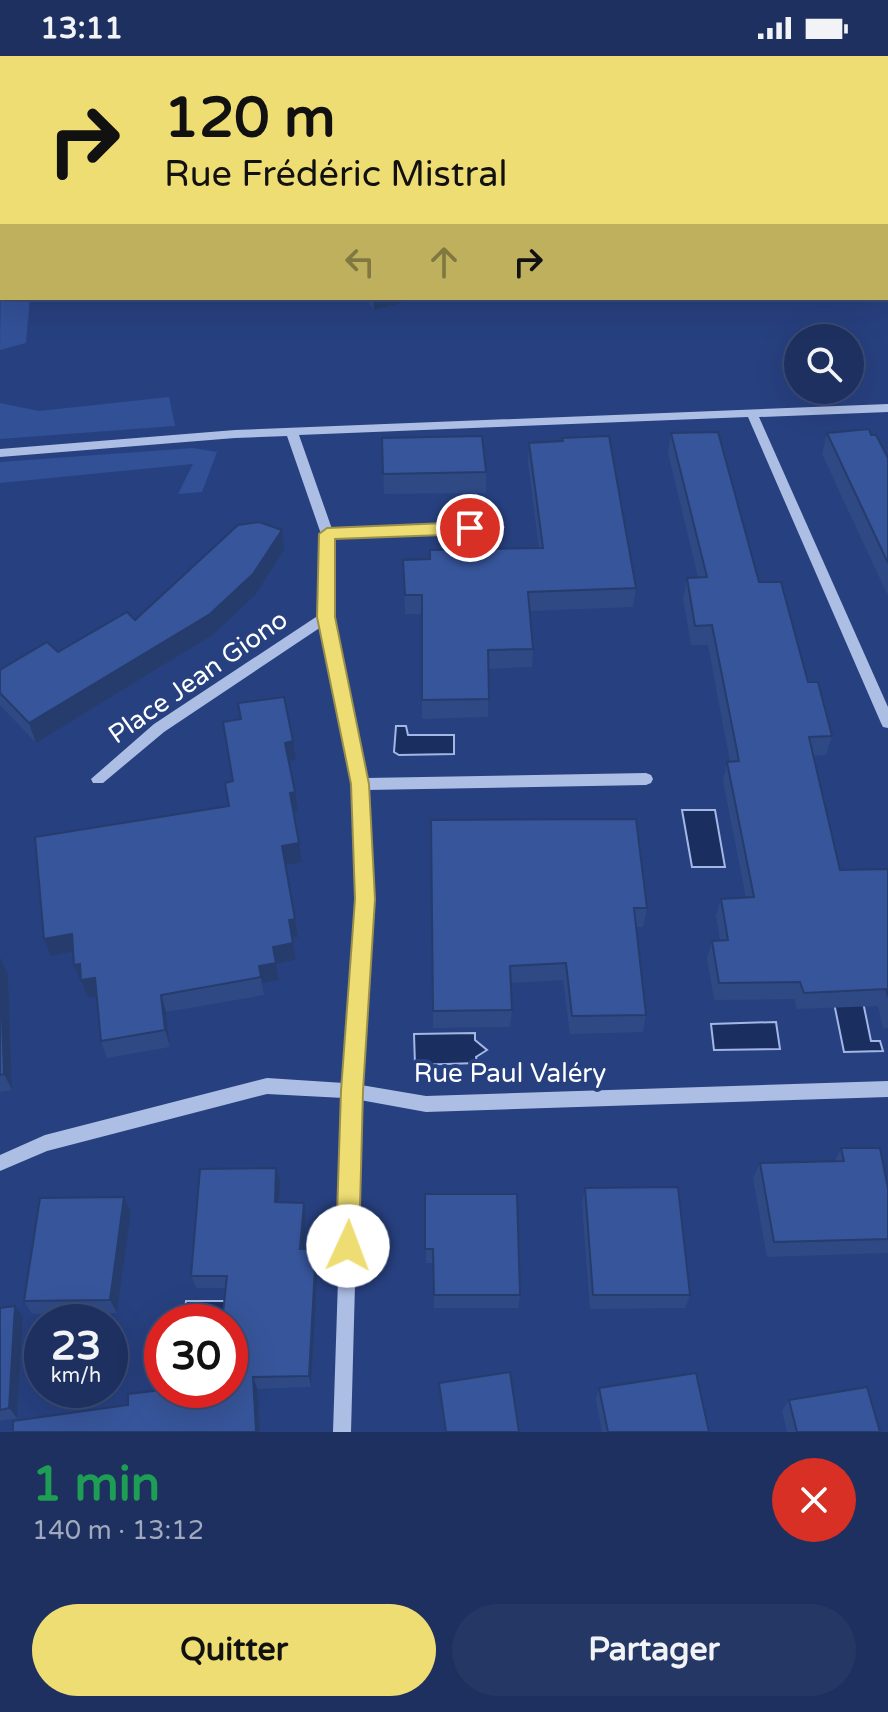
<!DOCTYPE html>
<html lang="fr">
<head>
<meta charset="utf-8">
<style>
  :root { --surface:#1d305f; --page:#253865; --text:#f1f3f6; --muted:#a0a9bd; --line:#3b4b74; --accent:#eedd73 }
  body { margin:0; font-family:"Varela Round",sans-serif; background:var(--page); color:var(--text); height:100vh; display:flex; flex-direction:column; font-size:30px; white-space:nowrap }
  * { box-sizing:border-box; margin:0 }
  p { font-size:26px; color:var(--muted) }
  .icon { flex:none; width:44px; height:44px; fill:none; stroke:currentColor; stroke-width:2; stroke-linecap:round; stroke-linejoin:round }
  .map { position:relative; height:1376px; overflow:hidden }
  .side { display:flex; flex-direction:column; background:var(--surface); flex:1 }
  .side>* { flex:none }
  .hud { position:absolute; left:0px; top:0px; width:888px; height:244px; box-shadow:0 8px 32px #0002,0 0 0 2px var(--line); background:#eedd73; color:#111; overflow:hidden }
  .buttons { position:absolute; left:784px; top:268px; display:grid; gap:16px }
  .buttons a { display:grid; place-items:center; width:80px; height:80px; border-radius:50%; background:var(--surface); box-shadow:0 8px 32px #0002,0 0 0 2px var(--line); font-size:40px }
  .speed { position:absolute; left:24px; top:1248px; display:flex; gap:16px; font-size:40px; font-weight:700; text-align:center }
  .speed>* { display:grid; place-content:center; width:104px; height:104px; border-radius:50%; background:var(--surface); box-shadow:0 8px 32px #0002,0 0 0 2px var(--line); line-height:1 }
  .speed small { font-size:20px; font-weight:400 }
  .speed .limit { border:12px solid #d22; background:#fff; color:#111 }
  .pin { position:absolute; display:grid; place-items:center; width:68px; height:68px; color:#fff; margin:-34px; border:4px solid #fff; border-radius:50%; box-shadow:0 2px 8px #0007 }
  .me { position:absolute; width:88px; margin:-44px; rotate:2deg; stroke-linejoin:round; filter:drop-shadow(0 0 6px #0008) }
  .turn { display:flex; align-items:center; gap:28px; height:168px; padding:0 32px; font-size:36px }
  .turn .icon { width:104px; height:104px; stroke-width:2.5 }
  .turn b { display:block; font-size:56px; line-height:68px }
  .lanes { display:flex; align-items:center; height:76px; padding:0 32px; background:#0003; justify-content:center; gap:40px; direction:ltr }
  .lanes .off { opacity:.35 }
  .round { display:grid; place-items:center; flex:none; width:84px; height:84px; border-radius:42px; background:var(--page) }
  .summary { display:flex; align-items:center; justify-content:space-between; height:136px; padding:0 32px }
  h1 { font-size:48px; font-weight:700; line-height:60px; color:#1e9e55 }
  .action { display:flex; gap:16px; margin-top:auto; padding:16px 32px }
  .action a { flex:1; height:92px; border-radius:48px; background:var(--accent); color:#111; font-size:32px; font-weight:700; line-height:92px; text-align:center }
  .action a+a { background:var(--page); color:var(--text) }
  .status { display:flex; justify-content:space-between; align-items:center; height:56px; padding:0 40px; background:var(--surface); direction:ltr }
  .status svg { height:22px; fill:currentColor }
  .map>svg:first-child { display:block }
  .green { fill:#325096 }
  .water { fill:#1b2e60; stroke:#a2b7e6; stroke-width:2 }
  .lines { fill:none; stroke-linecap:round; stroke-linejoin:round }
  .minor { fill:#adbee5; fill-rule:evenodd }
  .rail-casing { stroke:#fff; stroke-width:6 }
  .rail { stroke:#27407f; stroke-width:4; stroke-dasharray:13; stroke-linecap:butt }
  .wall { fill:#2f4985 }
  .shaded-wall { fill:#263c6c }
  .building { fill:#37559b; stroke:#263c6c; stroke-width:2 }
  .route { fill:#eedd73; stroke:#9b904b; stroke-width:2 }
  .labels { text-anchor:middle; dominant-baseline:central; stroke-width:8; stroke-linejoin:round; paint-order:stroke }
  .street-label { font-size:26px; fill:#fff; stroke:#27407f }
</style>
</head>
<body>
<div class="status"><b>13:11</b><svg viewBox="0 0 49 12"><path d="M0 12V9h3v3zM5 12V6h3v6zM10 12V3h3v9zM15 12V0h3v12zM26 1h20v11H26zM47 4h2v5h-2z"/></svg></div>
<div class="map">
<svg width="888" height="1376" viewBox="0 0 888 1376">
  <rect width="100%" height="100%" fill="#27407f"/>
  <g class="green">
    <path d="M 2,147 L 2,242 L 30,242 L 26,287 L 0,294 Z"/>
    <path d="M 169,341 L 175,370 L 0,383 L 0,347 L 39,355 Z"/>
    <path d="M 193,392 L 217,396 L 202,436 L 178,438 L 193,408 L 0,427 L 0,406 Z"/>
  </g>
  <g class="water">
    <path d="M 396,670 L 406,670 L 408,679 L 454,679 L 454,698 L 399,699 L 394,696 Z"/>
    <path d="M 682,754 L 715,754 L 725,811 L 692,811 Z"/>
    <path d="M 862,941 L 871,985 L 880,985 L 883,995 L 844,996 L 833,942 Z"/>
    <path d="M 776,966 L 780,993 L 714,994 L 711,968 Z"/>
    <path d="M 475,977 L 475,984 L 487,994 L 476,1001 L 477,1007 L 415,1009 L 414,978 Z"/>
    <path d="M 186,1245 L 246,1245 L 230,1266 L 184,1266 Z"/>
  </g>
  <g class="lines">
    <path class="minor" d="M 888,348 L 888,356 L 759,361 L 888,651 L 888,672 L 883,671 L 881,667 L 748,361 L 299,379 L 332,473 L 499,467 L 505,471 L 499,475 L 333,482 L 333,561 L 366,722 L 646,717 L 651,719 L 653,723 L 651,727 L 646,729 L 367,734 L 373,843 L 361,1029 L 426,1040 L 888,1025 L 888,1041 L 426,1056 L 360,1044 L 351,1376 L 333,1376 L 344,1042 L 267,1038 L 47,1095 L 0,1115 L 0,1099 L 45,1079 L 267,1022 L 344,1027 L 357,843 L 353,728 L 321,571 L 164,676 L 103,727 L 93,727 L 91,723 L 154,668 L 319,559 L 321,478 L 287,380 L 235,382 L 0,401 L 0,393 L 235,374 Z"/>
    <g class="rail-casing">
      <path id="rail" d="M 248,2 L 252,0"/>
    </g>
    <use href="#rail" class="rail"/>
  </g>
  <g class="wall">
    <path d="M 366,242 L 417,242 L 417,243 L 374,254 Z"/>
    <path d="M 671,377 L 759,526 L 808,626 L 832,680 L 826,699 L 814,700 L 840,814 L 888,813 L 888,972 L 883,972 L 878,950 L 797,953 L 794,943 L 714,944 L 707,902 L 712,885 L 720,884 L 716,860 L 721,843 L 746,842 L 723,725 L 727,706 L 730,706 L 708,589 L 691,589 L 683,542 L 687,522 L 698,521 L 668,397 Z"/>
    <path d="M 827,377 L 871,379 L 888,402 L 888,540 L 822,398 Z"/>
    <path d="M 382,382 L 486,416 L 486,437 L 384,438 Z"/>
    <path d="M 562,382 L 636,532 L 633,551 L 530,555 L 533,593 L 532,611 L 488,613 L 488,661 L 422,663 L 422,558 L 405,558 L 403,504 L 430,503 L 539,492 L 528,407 L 529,387 L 562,385 Z"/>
    <path d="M 284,494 L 256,538 L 214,578 L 36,687 L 0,649 L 0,614 L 58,596 L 135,564 Z"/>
    <path d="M 293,685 L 296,704 L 289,706 L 298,755 L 294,756 L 302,806 L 285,808 L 298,881 L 292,882 L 296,904 L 276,908 L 279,924 L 262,927 L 264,939 L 166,956 L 170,991 L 107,1002 L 101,985 L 97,940 L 88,942 L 81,927 L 73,896 L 51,900 L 229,750 L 233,725 Z"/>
    <path d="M 431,764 L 647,852 L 643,871 L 636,871 L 646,959 L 643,976 L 570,978 L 563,924 L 511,927 L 512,954 L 510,971 L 433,972 Z"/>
    <path d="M 0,901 L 8,918 L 12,1034 L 0,1036 Z"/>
    <path d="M 841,1092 L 888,1133 L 888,1197 L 767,1201 L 753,1122 L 760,1107 L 835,1105 Z"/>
    <path d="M 280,1125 L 278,1146 L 304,1147 L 306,1160 L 304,1193 L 318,1205 L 311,1331 L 230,1334 L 226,1232 L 196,1232 L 191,1220 Z"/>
    <path d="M 585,1132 L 690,1239 L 685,1252 L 590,1253 L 582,1147 Z"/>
    <path d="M 425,1138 L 520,1239 L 518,1252 L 434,1252 L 433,1207 L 426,1207 Z"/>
    <path d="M 124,1141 L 131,1156 L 117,1257 L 32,1258 L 24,1245 Z"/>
    <path d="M 0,1252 L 23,1261 L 17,1362 L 0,1365 Z"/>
    <path d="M 439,1327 L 519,1376 L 445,1376 L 440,1339 Z"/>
    <path d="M 599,1332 L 709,1376 L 602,1376 L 596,1343 Z"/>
    <path d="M 789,1344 L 880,1376 L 787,1376 L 782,1355 Z"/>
  </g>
  <g class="shaded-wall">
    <path d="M 373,242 L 417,242 L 417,243 L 374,254 Z"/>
    <path d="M 282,474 L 284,494 L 256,538 L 214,578 L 36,687 L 29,667 Z"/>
    <path d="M 293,685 L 296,704 L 288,706 L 285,687 Z"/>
    <path d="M 295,736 L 298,755 L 293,756 L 290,737 Z"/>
    <path d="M 299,787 L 302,806 L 285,809 L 282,790 Z"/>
    <path d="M 295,863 L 298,881 L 292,882 L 289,864 Z"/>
    <path d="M 72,878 L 78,895 L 51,900 L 44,883 Z"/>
    <path d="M 293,887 L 296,904 L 276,908 L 279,924 L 262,927 L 264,939 L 259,910 L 273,891 Z"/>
    <path d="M 0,901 L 8,918 L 12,1034 L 4,1018 Z"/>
    <path d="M 80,908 L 95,922 L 101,939 L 88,942 L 74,909 Z"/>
    <path d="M 161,939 L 166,956 L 170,991 L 165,974 Z"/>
    <path d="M 276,1112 L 280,1125 L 278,1159 L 275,1146 Z"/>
    <path d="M 124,1141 L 131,1156 L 117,1257 L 110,1244 Z"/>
    <path d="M 304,1147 L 306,1160 L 303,1206 L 300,1193 Z"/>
    <path d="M 316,1193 L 318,1205 L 311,1331 L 309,1320 Z"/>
    <path d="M 15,1250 L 23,1261 L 17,1362 L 9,1352 Z"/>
    <path d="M 253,1321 L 257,1332 L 260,1376 L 256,1376 Z"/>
  </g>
  <g class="building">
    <path d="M 869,373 L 871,379 L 876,379 L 888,402 L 888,507 L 827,377 Z"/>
    <path d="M 718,376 L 759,526 L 781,526 L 808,626 L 818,626 L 832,680 L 809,681 L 840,814 L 888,813 L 888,941 L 886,933 L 804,937 L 800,926 L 719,927 L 712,885 L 728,884 L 721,843 L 754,841 L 727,706 L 739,705 L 712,569 L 695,570 L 687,522 L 707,521 L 671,377 Z"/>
    <path d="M 482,380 L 486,416 L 383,418 L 382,382 Z"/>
    <path d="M 609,380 L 636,532 L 528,536 L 533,593 L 488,594 L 489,643 L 422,644 L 422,539 L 405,539 L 403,504 L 430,503 L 430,494 L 543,492 L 529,387 L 563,385 L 562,382 Z"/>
    <path d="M 259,466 L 282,474 L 253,518 L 210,558 L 29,667 L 0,637 L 0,614 L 47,586 L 58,596 L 127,556 L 135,564 L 238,469 Z"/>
    <path d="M 284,641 L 293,685 L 285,687 L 295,736 L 290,737 L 299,787 L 282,790 L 295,863 L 289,864 L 293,887 L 273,891 L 276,907 L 259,910 L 261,921 L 161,939 L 165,974 L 101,985 L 95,922 L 81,924 L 80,908 L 74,909 L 72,878 L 44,883 L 35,781 L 229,750 L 225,727 L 233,725 L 223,666 L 241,663 L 238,647 Z"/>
    <path d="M 636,763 L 647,852 L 634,852 L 646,959 L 572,960 L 566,907 L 510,910 L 512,954 L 433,955 L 431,764 Z"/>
    <path d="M 0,904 L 4,1018 L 0,1019 Z"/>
    <path d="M 841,1092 L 880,1092 L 888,1133 L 888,1183 L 774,1186 L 760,1107 L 844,1105 Z"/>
    <path d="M 276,1112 L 275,1146 L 304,1147 L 300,1193 L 316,1193 L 309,1320 L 253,1321 L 256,1376 L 13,1376 L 13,1365 L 128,1349 L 128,1338 L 162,1334 L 230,1334 L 230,1266 L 222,1266 L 227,1220 L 191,1220 L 200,1113 Z"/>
    <path d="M 678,1131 L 690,1239 L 593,1239 L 585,1132 Z"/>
    <path d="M 425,1138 L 517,1138 L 520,1239 L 434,1239 L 433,1193 L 425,1193 Z"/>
    <path d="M 124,1141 L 110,1244 L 24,1245 L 40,1142 Z"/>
    <path d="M 15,1250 L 9,1352 L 0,1354 L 0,1252 Z"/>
    <path d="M 510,1316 L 519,1376 L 446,1376 L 439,1327 Z"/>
    <path d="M 696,1317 L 709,1376 L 608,1376 L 599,1332 Z"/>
    <path d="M 867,1331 L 880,1376 L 797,1376 L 789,1344 Z"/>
  </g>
  <path class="route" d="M 470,466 L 478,472 L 470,478 L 335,483 L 335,561 L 369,728 L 375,843 L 363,1035 L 359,1190 L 356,1198 L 348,1201 L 340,1198 L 336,1190 L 341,1035 L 355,843 L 351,728 L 317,561 L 319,478 L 327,472 Z"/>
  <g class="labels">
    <g class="street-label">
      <text transform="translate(198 621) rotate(-35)">Place Jean Giono</text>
      <text x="510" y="1017">Rue Paul Valéry</text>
    </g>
  </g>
</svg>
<div class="buttons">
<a><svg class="icon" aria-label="search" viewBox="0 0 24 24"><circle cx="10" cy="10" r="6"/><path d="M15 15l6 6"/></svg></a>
</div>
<div class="speed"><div>23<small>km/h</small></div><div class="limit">30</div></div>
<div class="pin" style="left:470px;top:472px;background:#d93025"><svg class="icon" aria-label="arrive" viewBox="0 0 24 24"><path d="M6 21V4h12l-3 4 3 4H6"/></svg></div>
<svg class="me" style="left:348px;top:1190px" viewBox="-20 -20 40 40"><circle r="19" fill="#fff"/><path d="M0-13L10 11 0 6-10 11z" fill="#eedd73"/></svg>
<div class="hud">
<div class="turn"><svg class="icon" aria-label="right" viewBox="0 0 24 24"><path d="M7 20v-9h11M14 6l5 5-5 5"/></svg><div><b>120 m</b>Rue Frédéric Mistral</div></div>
<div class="lanes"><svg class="icon off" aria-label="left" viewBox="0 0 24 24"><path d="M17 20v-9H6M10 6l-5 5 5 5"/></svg><svg class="icon off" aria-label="ahead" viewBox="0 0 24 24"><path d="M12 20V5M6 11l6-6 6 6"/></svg><svg class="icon" aria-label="right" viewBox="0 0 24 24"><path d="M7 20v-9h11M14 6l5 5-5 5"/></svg></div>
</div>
</div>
<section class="side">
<div class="summary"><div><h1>1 min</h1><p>140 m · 13:12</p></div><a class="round" style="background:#d93025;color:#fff"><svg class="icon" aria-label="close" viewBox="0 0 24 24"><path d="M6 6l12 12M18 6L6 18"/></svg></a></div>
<div class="action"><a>Quitter</a><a>Partager</a></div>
</section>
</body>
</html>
